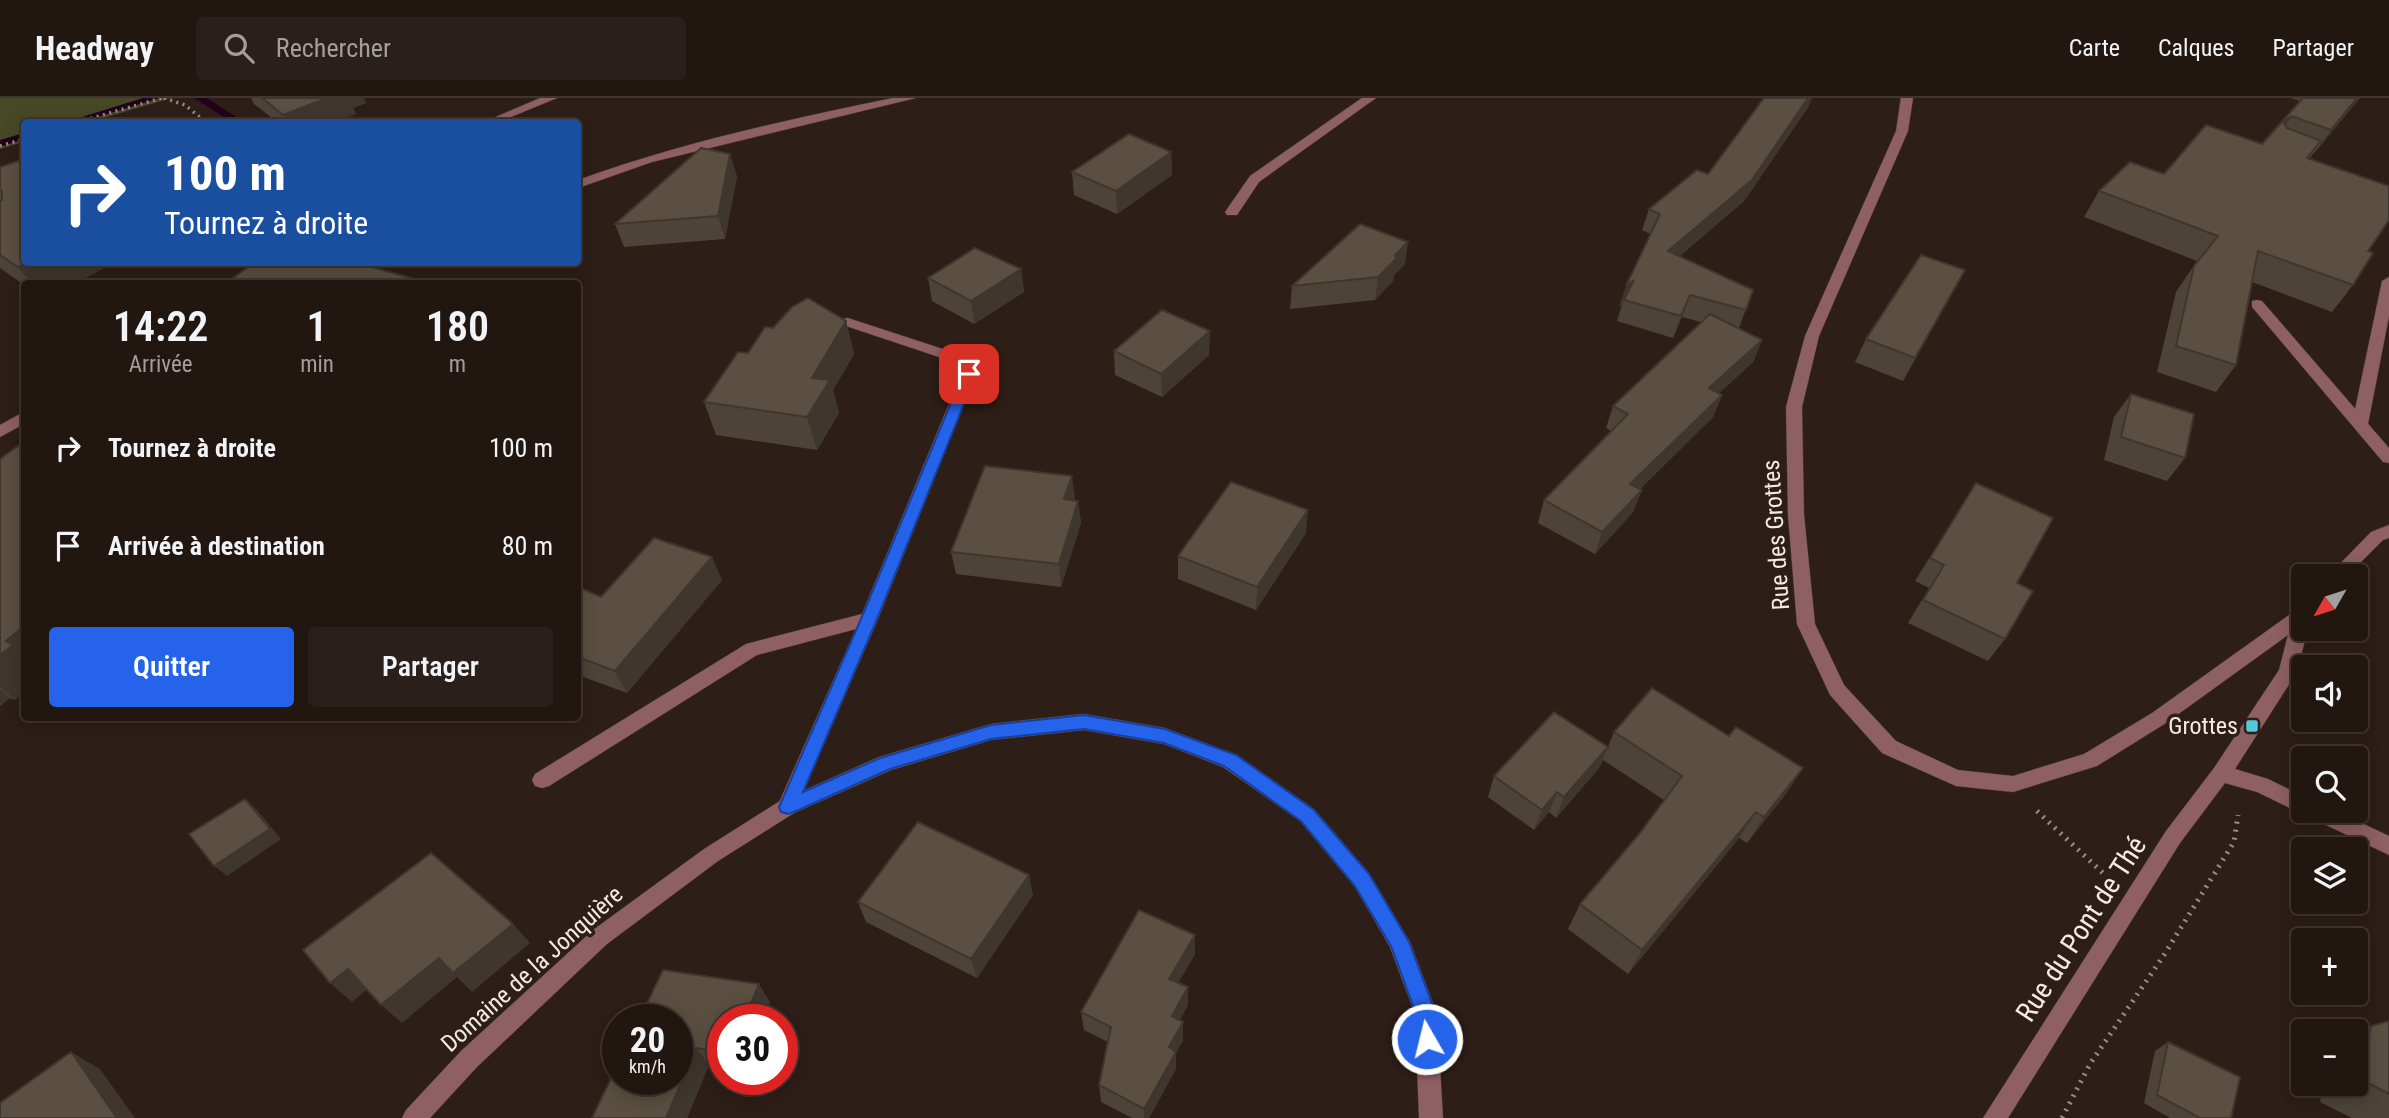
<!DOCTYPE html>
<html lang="fr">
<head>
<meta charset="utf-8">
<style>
  :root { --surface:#221611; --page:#2a1f1a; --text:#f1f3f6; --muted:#a29f9f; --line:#3f3531; --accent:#2563eb }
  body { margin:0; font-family:"Roboto Condensed",sans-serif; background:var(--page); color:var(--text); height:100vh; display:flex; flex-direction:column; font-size:26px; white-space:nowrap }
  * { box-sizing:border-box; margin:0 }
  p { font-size:23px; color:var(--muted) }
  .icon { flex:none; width:38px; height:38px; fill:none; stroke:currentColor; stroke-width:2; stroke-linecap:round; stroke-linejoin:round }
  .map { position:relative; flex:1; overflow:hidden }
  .panel { position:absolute; left:21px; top:182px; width:560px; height:441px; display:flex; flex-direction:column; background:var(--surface); border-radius:7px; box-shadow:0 4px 18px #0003,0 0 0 2px var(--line) }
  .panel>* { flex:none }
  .guide { position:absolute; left:21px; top:21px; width:560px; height:147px; border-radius:7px; box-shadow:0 4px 18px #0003,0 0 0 2px var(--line); background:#1a4fa0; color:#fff; overflow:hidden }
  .needle { width:46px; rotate:231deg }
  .fabs { position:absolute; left:2291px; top:466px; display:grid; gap:14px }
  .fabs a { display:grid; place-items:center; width:77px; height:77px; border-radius:7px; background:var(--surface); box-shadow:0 4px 18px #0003,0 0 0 2px var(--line); font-size:35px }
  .speed { position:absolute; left:602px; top:906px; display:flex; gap:14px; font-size:35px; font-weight:700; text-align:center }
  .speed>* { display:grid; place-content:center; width:91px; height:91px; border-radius:50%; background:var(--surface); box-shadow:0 4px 18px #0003,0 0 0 2px var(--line); line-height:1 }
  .speed small { font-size:18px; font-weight:400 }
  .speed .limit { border:10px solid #d22; background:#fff; color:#111 }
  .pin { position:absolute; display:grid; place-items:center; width:60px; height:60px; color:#fff; margin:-30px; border-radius:14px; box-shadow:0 4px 10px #0006 }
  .me { position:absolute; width:77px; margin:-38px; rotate:352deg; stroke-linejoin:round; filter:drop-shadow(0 0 5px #0008) }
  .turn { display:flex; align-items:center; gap:24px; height:147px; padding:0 28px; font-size:32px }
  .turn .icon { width:91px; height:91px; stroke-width:2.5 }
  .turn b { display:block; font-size:49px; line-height:60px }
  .eta { display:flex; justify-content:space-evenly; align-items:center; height:119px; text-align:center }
  .eta b { font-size:42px; font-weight:600; line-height:49px }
  .action { display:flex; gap:14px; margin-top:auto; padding:14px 28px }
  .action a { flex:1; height:80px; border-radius:7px; background:var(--accent); color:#fff; font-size:28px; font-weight:600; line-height:80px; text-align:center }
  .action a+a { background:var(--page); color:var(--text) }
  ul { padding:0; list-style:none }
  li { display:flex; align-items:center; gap:21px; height:98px; padding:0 28px }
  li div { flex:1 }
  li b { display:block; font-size:26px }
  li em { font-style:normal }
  header { display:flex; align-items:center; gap:42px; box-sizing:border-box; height:98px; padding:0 35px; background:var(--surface); border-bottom:2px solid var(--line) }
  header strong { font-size:33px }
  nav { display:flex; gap:38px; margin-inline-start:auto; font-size:24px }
  .search { width:490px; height:63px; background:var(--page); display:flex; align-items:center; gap:18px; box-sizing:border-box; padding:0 24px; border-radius:7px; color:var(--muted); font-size:26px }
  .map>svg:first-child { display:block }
  .green { fill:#474826 }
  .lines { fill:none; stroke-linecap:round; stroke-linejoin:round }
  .stream { fill:#23001b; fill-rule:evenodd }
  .service-casing { stroke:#493b34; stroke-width:1 }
  .minor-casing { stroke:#493b34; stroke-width:1 }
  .path-far1 { stroke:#9a8d87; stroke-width:3.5; stroke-dasharray:2 4.5; stroke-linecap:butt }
  .path { stroke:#9a8d87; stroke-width:5; stroke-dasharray:2 6; stroke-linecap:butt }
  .service { fill:#8e5f64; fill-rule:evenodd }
  .minor { fill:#8e5f64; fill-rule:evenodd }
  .wall { fill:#4d4437 }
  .shaded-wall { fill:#3f372d }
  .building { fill:#5a4f40; stroke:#3f372d; stroke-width:2 }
  .route { fill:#2563eb; stroke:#184099; stroke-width:2 }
  .poi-dot { fill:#53cadc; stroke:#2d1e17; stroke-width:2.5 }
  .labels { text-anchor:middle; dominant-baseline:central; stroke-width:7; stroke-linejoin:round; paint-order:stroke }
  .street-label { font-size:24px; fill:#f5eae5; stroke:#2d1e17 }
  .poi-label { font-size:24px; fill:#f5eae5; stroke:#2d1e17; text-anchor:end }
  .near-street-label { font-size:28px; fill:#f5eae5; stroke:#2d1e17 }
</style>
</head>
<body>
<header>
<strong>Headway</strong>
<div class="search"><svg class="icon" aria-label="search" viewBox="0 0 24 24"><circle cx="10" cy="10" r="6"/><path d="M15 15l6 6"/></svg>Rechercher</div>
<nav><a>Carte</a><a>Calques</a><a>Partager</a></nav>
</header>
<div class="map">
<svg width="2389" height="1020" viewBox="0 0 2389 1020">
  <rect width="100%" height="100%" fill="#2d1e17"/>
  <path class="green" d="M 0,0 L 172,0 L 90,24 L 24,24 L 24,44 L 0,51 Z"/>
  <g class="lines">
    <g class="stream">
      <path d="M 143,0 L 160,0 L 81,24 L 66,24 Z"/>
      <path d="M 194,0 L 207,0 L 244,24 L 232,24 Z"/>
      <path d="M 24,35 L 24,41 L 0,49 L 0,42 Z"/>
    </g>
    <g class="service-casing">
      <g id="service">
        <path d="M 2389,179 L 2389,218 L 2368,326 L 2360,331 L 2352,326 L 2382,183 Z"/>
        <path d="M 848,220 L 958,256 L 976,276 L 878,521 L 794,715 L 787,718 L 780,715 L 777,709 L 856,531 L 757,557 L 549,688 L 542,690 L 535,688 L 532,682 L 535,676 L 746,546 L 862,516 L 961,277 L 948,262 L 843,227 L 843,221 Z"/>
      </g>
    </g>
    <g class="minor-casing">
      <g id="minor">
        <path d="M 540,0 L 557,0 L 499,24 L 484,24 Z"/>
        <path d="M 893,0 L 916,0 L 652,64 L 578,90 L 578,82 C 680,45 786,22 893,0 Z"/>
        <path d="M 1362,0 L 1376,0 L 1259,84 L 1237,117 L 1227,117 L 1225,114 L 1250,78 Z"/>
        <path d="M 1901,0 L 1913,0 L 1908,33 L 1819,238 L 1802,309 L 1804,417 L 1815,526 L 1844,587 L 1896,643 L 1958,672 L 2013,678 L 2084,656 L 2152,615 L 2296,512 L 2303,510 L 2303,530 L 2308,530 L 2297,574 L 2235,671 L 2268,681 L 2303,698 L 2303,712 L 2334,712 L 2389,738 L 2389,757 L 2307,718 L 2305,715 L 2296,713 L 2257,694 L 2225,685 L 2180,745 L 2008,1020 L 1983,1020 L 2166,733 L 2214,670 L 2279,572 L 2288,537 L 2166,625 L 2097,668 L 2013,694 L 1956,688 L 1882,655 L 1830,597 L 1797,526 L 1788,417 L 1786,309 L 1805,238 L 1896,33 Z"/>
        <path d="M 2257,202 L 2262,203 L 2389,350 L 2389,365 L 2383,364 L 2252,209 L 2252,203 Z"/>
        <path d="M 24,314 L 24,326 L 0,339 L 0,327 Z"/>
        <path d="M 2389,427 L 2389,440 L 2383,442 L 2347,478 L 2328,478 L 2371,434 Z"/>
        <path d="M 1084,616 L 1165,630 L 1237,657 L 1314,711 L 1369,775 L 1410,844 L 1437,916 L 1443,1020 L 1419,1020 L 1415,916 L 1390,849 L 1355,789 L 1300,723 L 1223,669 L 1164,646 L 1084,632 L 991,642 L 891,672 L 794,715 L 718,763 L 607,846 L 477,969 L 430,1020 L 402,1020 L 406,1012 L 461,953 L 593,832 L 704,751 L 780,703 L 879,659 L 991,626 Z"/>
      </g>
    </g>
    <g class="path-far1">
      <path d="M 164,0 L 185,7 L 206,24"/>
      <path d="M 78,24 L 162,0"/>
      <path d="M 0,48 L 24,41"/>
    </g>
    <g class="path">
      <path d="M 2037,713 L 2107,779"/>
      <path d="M 2062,1020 L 2090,966 L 2164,857 L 2234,744 L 2238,717"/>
    </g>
    <use href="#service" class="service"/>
    <use href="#minor" class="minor"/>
  </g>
  <g class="wall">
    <path d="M 251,0 L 363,0 L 366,5 L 353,10 L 356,16 L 335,24 L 277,24 L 254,6 Z"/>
    <path d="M 2291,0 L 2360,0 L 2309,61 L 2368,153 L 2353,187 L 2332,214 L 2252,184 L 2236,267 L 2216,294 L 2157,274 L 2176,194 L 2197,163 L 2084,119 L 2099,93 L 2164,76 L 2262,46 L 2300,3 Z"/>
    <path d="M 1809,8 L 1744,103 L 1680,158 L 1753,192 L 1739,230 L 1762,242 L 1753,264 L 1719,295 L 1722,297 L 1713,319 L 1640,391 L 1642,392 L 1633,414 L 1595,456 L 1538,425 L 1544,402 L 1611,333 L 1606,330 L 1613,308 L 1701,224 L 1682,219 L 1673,240 L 1617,223 L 1622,207 L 1619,209 L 1651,136 L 1642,132 L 1649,111 L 1708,76 Z"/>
    <path d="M 1171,54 L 1172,77 L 1117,116 L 1074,97 L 1072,74 Z"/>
    <path d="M 0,69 L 74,186 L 24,186 L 24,187 L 0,170 Z"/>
    <path d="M 737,78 L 725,141 L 624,149 L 615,126 Z"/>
    <path d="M 1405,166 L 1394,177 L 1393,183 L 1375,202 L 1290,211 L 1292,188 Z"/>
    <path d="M 1021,171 L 1024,194 L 974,226 L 932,203 L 928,180 Z"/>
    <path d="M 1952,196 L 1903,283 L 1855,264 L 1866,241 Z"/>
    <path d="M 846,223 L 854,256 L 833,292 L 839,315 L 817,352 L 716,337 L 704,304 L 748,255 L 773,230 Z"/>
    <path d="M 1114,253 L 1209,257 L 1162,299 L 1115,277 Z"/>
    <path d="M 2131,296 L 2185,360 L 2167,383 L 2104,362 L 2114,319 Z"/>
    <path d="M 0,361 L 15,602 L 10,600 L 0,608 Z"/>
    <path d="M 1976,385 L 2017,485 L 2005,541 L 1988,563 L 1908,525 L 1929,490 L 1915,483 Z"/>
    <path d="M 1075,400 L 1074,402 L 1078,403 L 1081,425 L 1061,489 L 956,476 L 951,454 Z"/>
    <path d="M 1306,435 L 1256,512 L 1178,481 L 1178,458 Z"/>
    <path d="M 722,482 L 627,595 L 578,577 L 578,489 L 601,499 Z"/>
    <path d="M 1614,634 L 1729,638 L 1803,670 L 1785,697 L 1747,745 L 1739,740 L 1628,876 L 1568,831 L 1580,806 L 1640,735 L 1664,702 L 1603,662 L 1599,670 L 1556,720 L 1549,714 L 1534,732 L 1488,699 L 1494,678 L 1608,649 Z"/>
    <path d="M 1033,797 L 977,880 L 866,824 L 858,804 Z"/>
    <path d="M 1195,837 L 1195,856 L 1178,885 L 1188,889 L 1188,907 L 1179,923 L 1183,942 L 1176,955 L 1176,971 L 1149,1020 L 1132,1020 L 1101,1004 L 1099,987 L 1108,944 L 1084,932 L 1081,914 Z"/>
    <path d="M 663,872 L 770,904 L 763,922 L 723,922 L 723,969 L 709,967 L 687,1020 L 592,1020 Z"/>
    <path d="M 2389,923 L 2389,1020 L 2352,1020 L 2320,1004 L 2324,985 L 2356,985 L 2356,937 L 2371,928 Z"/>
    <path d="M 2168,944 L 2231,1020 L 2170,1020 L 2144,1005 L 2155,953 Z"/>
  </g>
  <g class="shaded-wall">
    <path d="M 327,0 L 363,0 L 366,5 L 353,10 L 356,16 L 335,24 L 287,24 L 283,17 Z"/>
    <path d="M 1808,0 L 1812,0 L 1809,8 L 1744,103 L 1661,174 L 1668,153 Z"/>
    <path d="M 2357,0 L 2360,0 L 2312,58 L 2331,32 Z"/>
    <path d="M 2292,18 L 2275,44 L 2283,24 Z"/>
    <path d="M 1171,54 L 1172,77 L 1117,116 L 1116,93 Z"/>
    <path d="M 730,56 L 737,78 L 725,141 L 718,118 Z"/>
    <path d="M 1408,144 L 1405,166 L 1394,177 L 1393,183 L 1375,202 L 1378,179 L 1395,157 Z"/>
    <path d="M 27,164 L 116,164 L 74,186 L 32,186 L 18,169 Z"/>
    <path d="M 1021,171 L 1024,194 L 974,226 L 971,203 Z"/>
    <path d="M 1965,172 L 1952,196 L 1903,283 L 1915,260 Z"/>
    <path d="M 1634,182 L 1622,207 L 1619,209 L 1626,188 Z"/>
    <path d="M 1690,197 L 1682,219 L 1673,240 L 1681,218 Z"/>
    <path d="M 846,223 L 854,256 L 833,292 L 839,315 L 817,352 L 807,319 L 812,280 Z"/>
    <path d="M 1210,233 L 1209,257 L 1162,299 L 1161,276 Z"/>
    <path d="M 1762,242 L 1753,264 L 1700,313 L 1709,290 Z"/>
    <path d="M 1722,297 L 1713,319 L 1622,409 L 1630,386 Z"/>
    <path d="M 1072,378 L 1075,400 L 1067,424 L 1064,401 Z"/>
    <path d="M 1642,392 L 1633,414 L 1595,456 L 1602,434 Z"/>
    <path d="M 1078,403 L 1081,425 L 1061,489 L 1059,466 Z"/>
    <path d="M 1308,412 L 1306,435 L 1256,512 L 1257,489 Z"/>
    <path d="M 712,459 L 722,482 L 627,595 L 615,573 Z"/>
    <path d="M 24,528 L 24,594 L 15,602 L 0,589 L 0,557 L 6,543 Z"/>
    <path d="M 0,591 L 10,600 L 0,608 Z"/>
    <path d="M 1608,649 L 1599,670 L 1556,720 L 1564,699 Z"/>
    <path d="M 1803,670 L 1785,697 L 1747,745 L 1764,719 Z"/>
    <path d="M 1557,694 L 1549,714 L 1534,732 L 1542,712 Z"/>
    <path d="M 245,701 L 257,712 L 281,741 L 227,778 L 214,768 Z"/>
    <path d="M 1756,714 L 1739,740 L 1628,876 L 1642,852 Z"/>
    <path d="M 1029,777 L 1033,797 L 977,880 L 971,861 Z"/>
    <path d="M 513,826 L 530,845 L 472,894 L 457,879 L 402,925 L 381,907 L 439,860 Z"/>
    <path d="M 1195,837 L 1195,856 L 1169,900 L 1169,881 Z"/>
    <path d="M 348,871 L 369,890 L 352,904 L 330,885 Z"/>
    <path d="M 759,886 L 770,904 L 763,922 L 744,922 Z"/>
    <path d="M 1188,889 L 1188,907 L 1172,936 L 1172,918 Z"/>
    <path d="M 1183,924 L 1183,942 L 1176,955 L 1176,971 L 1149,1020 L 1144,1020 L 1144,1011 L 1169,949 Z"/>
    <path d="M 696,950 L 709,967 L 687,1020 L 666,1020 Z"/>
    <path d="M 71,954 L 100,971 L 135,1020 L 117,1020 Z"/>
  </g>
  <g class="building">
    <path d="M 262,0 L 327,0 L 283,17 Z"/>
    <path d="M 1764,0 L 1808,0 L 1752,82 L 1668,153 L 1753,192 L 1746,212 L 1690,197 L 1681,218 L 1624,202 L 1634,182 L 1626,188 L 1660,116 L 1649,111 L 1697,72 L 1708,76 Z"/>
    <path d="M 2303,0 L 2357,0 L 2331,32 L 2292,18 L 2283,24 L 2287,30 L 2321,43 L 2307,60 L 2389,88 L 2389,122 L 2368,153 L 2373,155 L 2353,187 L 2258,153 L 2236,267 L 2176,248 L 2194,168 L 2218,138 L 2099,93 L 2130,64 L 2164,76 L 2206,27 L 2262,46 Z"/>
    <path d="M 1129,36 L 1171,54 L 1116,93 L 1072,74 Z"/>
    <path d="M 701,50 L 730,56 L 718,118 L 615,126 Z"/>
    <path d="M 24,61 L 24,164 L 27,164 L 18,169 L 0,157 L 0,103 L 2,102 L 2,93 L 0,91 L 0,69 Z"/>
    <path d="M 1360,126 L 1408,144 L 1395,157 L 1396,161 L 1378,179 L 1292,188 Z"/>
    <path d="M 975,150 L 1021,171 L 971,203 L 928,180 Z"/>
    <path d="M 1921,157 L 1965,172 L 1915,260 L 1866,241 Z"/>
    <path d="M 255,164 L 354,164 L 432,186 L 225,186 Z"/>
    <path d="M 808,200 L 846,223 L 812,280 L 830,282 L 807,319 L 704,304 L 738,254 L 748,255 L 765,229 L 773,230 L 792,209 Z"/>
    <path d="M 1162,212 L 1210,233 L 1161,276 L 1114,253 Z"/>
    <path d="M 1710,216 L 1762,242 L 1709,290 L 1722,297 L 1630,386 L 1642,392 L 1602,434 L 1544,402 L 1628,316 L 1613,308 Z"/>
    <path d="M 2131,296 L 2194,316 L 2185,360 L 2121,339 Z"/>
    <path d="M 18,348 L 24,350 L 24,528 L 6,543 L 13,547 L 0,557 L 0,361 Z"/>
    <path d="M 985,368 L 1072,378 L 1064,401 L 1078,403 L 1059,466 L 951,454 Z"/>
    <path d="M 1231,384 L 1308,412 L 1257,489 L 1178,458 Z"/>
    <path d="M 1976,385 L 2053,420 L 2017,485 L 2033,493 L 2005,541 L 1923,502 L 1944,467 L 1930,460 Z"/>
    <path d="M 654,440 L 712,459 L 615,573 L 578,559 L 578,489 L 601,499 Z"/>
    <path d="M 1652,590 L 1729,638 L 1736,629 L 1803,670 L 1764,719 L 1756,714 L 1642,852 L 1580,806 L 1640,735 L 1682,678 L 1614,634 Z"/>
    <path d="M 1554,614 L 1608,649 L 1564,699 L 1557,694 L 1542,712 L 1494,678 Z"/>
    <path d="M 245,701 L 270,731 L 214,768 L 189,736 Z"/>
    <path d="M 918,724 L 1029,777 L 971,861 L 858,804 Z"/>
    <path d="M 431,755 L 513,826 L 453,875 L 439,860 L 381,907 L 348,871 L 330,885 L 303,852 Z"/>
    <path d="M 1139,812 L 1195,837 L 1169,881 L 1188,889 L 1172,918 L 1183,924 L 1169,949 L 1176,954 L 1144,1011 L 1099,987 L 1111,929 L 1081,914 Z"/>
    <path d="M 663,872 L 759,886 L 744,922 L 723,922 L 723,954 L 696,950 L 666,1020 L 592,1020 L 618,966 L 618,982 L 677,982 L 677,922 L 639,922 Z"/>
    <path d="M 2389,923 L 2389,996 L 2361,981 L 2371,928 Z"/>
    <path d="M 2168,944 L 2240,979 L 2231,1020 L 2200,1020 L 2157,997 Z"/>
    <path d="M 71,954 L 117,1020 L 0,1020 L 0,1005 Z"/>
  </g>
  <path class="route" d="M 969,272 L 976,276 L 877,521 L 803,694 L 880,660 L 991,627 L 1084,617 L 1165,631 L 1236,657 L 1314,712 L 1369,776 L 1409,844 L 1436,916 L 1437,941 L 1434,948 L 1427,951 L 1420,948 L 1416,916 L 1391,848 L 1355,788 L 1301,723 L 1224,668 L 1164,645 L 1084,631 L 991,641 L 890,671 L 794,714 L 788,716 L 781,714 L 779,709 L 861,521 L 963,276 Z"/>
  <rect class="poi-dot" x="2245" y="621" width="14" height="14" rx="3.5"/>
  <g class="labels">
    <g class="street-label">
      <text transform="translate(1776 437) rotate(-94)">Rue des Grottes</text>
      <text transform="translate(532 871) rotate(-42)">Domaine de la Jonquière</text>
    </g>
    <g class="poi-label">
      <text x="2238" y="628">Grottes</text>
    </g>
    <g class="near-street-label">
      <text transform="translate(2081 831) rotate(-57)">Rue du Pont de Thé</text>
    </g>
  </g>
</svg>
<div class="fabs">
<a><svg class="needle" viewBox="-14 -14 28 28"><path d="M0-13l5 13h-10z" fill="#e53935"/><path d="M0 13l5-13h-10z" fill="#a29f9f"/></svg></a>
<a><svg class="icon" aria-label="sound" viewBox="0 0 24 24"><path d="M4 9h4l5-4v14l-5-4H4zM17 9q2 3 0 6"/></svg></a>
<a><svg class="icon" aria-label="search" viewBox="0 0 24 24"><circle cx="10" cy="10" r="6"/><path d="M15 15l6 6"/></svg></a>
<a><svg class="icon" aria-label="layers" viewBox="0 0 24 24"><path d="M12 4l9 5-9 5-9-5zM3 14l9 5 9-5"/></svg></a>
<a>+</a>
<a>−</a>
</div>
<div class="speed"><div>20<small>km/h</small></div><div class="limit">30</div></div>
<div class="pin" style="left:969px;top:276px;background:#d93025"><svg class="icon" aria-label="arrive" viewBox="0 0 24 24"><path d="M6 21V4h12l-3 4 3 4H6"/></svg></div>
<svg class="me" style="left:1427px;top:941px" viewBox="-20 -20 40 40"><circle r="17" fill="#2563eb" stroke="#fff" stroke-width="3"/><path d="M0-11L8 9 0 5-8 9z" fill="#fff"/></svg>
<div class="guide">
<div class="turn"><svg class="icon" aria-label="right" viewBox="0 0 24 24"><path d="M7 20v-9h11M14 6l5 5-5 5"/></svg><div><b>100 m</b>Tournez à droite</div></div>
</div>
<section class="panel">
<div class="eta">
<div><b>14:22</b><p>Arrivée</p></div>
<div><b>1</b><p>min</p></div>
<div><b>180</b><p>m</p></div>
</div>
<ul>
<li><svg class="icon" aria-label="right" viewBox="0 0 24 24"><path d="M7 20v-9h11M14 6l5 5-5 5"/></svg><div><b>Tournez à droite</b></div><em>100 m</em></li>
<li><svg class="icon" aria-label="arrive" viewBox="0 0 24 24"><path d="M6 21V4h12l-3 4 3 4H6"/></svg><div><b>Arrivée à destination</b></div><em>80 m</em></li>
</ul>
<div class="action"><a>Quitter</a><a>Partager</a></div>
</section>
</div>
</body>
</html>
